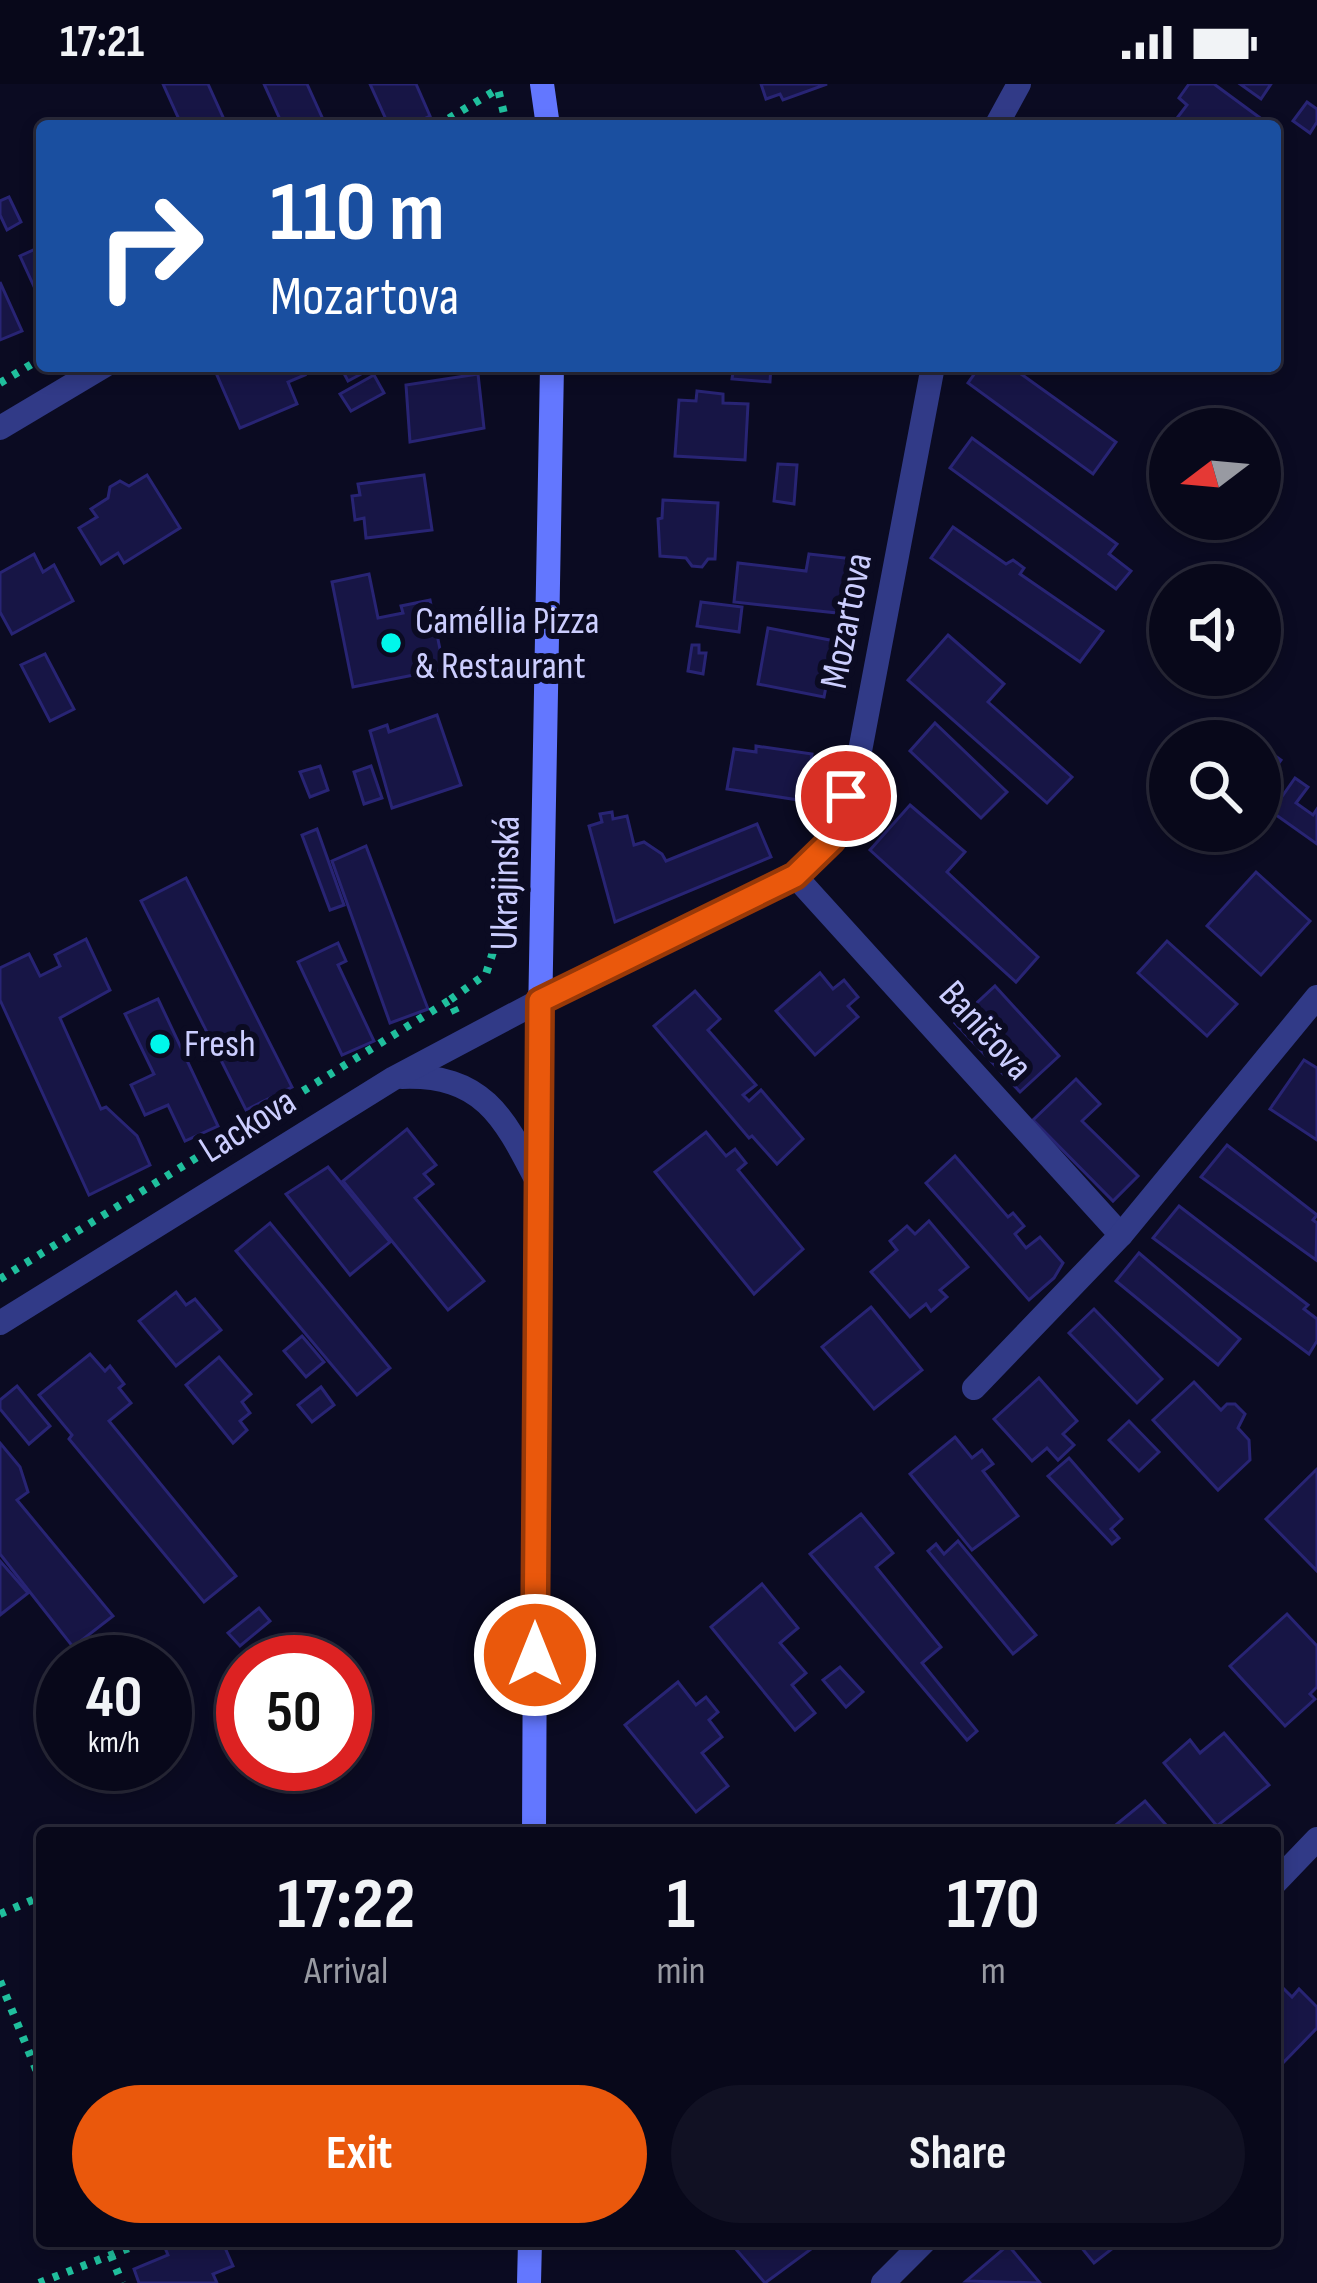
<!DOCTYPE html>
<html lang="en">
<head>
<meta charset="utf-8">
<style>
  :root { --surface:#08081a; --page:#111123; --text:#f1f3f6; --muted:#989aa2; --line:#292939; --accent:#ea580c }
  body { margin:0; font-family:"Sofia Sans Condensed",sans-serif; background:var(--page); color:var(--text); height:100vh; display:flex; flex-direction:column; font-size:45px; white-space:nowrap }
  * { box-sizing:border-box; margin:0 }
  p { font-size:39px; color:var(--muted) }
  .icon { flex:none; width:66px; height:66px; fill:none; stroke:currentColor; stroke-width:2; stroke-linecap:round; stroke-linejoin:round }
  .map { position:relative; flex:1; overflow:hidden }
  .panel { position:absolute; left:36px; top:1743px; width:1245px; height:420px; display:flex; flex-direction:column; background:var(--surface); border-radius:12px; box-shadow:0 6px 18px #0003,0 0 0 3px var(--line) }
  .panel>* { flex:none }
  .hud { position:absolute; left:36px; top:36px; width:1245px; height:252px; border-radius:12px; box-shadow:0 6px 18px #0003,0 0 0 3px var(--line); background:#1a4fa0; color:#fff; overflow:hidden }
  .needle { width:78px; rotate:254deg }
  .buttons { position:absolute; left:1149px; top:324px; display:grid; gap:24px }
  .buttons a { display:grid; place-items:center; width:132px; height:132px; border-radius:50%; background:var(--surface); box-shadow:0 6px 18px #0003,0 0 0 3px var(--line); font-size:60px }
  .speed { position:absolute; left:36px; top:1551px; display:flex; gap:24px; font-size:60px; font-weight:700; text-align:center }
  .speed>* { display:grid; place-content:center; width:156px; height:156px; border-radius:50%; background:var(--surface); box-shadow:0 6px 18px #0003,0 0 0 3px var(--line); line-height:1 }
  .speed small { font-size:30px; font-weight:400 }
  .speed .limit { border:18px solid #d22; background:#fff; color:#111 }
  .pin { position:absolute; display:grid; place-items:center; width:102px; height:102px; color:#fff; margin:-51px; border:6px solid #fff; border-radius:50%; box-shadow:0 3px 12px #0007 }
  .me { position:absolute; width:132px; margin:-66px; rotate:0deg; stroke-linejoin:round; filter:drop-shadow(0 0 9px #0008) }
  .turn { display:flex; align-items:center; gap:42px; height:252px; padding:0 36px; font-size:54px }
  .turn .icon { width:156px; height:156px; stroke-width:2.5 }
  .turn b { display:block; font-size:84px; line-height:102px }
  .eta { display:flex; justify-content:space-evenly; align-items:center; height:204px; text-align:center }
  .eta b { font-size:72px; font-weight:700; line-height:84px }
  .primary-button { display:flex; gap:24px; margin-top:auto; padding:24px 36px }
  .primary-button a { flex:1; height:138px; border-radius:72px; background:var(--accent); color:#fff; font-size:48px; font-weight:700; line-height:138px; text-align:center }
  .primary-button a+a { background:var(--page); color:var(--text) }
  .status { display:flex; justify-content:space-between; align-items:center; height:84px; padding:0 60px; background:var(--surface); direction:ltr }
  .status svg { height:33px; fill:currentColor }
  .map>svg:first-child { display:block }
  .building { fill:#171545; stroke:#282474; stroke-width:3 }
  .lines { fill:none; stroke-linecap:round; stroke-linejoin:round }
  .path { stroke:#20bf9d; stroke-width:8; stroke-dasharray:6 9; stroke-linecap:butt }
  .street { stroke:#313a87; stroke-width:24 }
  .secondary { stroke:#6377ff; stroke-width:24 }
  .route-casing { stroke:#983908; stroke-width:30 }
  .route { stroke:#ea580c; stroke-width:21 }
  .poi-dot { fill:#00f7eb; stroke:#0b0b22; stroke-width:4.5 }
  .labels { text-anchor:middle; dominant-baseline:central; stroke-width:12; stroke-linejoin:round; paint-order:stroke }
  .poi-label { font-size:39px; fill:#ccceff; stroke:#0b0b22; text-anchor:start }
  .street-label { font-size:39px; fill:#ccceff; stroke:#0b0b22 }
</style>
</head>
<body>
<div class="status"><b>17:21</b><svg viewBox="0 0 49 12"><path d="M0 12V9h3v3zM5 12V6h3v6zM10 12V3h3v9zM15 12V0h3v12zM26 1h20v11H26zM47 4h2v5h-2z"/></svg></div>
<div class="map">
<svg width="1317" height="2199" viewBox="0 0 1317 2199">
  <rect width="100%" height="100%" fill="#0b0b22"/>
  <g class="building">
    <path d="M 163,0 L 208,0 L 227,42 L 182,42 Z"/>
    <path d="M 264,0 L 307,0 L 326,42 L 283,42 Z"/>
    <path d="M 370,0 L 416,0 L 430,32 L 409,42 L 389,42 Z"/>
    <path d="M 761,0 L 827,0 L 783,16 L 780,10 L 766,15 Z"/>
    <path d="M 1189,0 L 1214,0 L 1271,42 L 1171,42 L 1187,21 L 1179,14 Z"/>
    <path d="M 1240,0 L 1271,0 L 1261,15 Z"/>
    <path d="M 1307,18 L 1317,25 L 1317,38 L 1310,49 L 1293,37 Z"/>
    <path d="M 9,113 L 21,138 L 7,146 L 0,131 L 0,117 Z"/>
    <path d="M 42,162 L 42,220 L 20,172 Z"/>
    <path d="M 0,198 L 22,247 L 0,256 Z"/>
    <path d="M 213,282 L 301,282 L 305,291 L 288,298 L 297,320 L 240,344 Z"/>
    <path d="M 340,282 L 376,282 L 348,297 Z"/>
    <path d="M 734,282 L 771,282 L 770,298 L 732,295 Z"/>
    <path d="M 980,282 L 1010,282 L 1116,358 L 1093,390 L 968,299 Z"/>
    <path d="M 478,290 L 484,344 L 410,358 L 406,301 Z"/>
    <path d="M 374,291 L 384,309 L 351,327 L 340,310 Z"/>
    <path d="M 697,307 L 723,310 L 723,319 L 748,320 L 745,376 L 675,372 L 679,316 L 696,317 Z"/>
    <path d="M 972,354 L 1117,460 L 1109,470 L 1131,487 L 1116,505 L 950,384 Z"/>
    <path d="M 778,380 L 797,381 L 794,420 L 774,417 Z"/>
    <path d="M 147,391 L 180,444 L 124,479 L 118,469 L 101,480 L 79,444 L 97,433 L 91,425 L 108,414 L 110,403 L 120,397 L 129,402 Z"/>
    <path d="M 424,391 L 432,446 L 366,454 L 364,434 L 355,436 L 352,412 L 360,411 L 358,400 Z"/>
    <path d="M 663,416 L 718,419 L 715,475 L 708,475 L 702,483 L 692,482 L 686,474 L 660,472 L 658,435 L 662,434 Z"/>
    <path d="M 953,443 L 1006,480 L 1013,476 L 1024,484 L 1020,490 L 1103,547 L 1080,578 L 931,474 Z"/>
    <path d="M 34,470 L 43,488 L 54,481 L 73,517 L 12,550 L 0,528 L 0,489 Z"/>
    <path d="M 809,470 L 854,475 L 847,530 L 734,518 L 738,479 L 806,487 Z"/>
    <path d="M 369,490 L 378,534 L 403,529 L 401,522 L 430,516 L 444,585 L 353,603 L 332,498 Z"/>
    <path d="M 701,518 L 742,523 L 739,548 L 697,542 Z"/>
    <path d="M 768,544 L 835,557 L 824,613 L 758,600 Z"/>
    <path d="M 948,551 L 1004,600 L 988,618 L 1072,693 L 1047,719 L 908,596 Z"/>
    <path d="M 692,561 L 699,561 L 699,569 L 706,569 L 703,590 L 688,587 Z"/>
    <path d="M 45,570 L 74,625 L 50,637 L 21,581 Z"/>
    <path d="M 437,631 L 461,701 L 392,724 L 370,647 L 387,641 L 389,648 Z"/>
    <path d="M 935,639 L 1007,708 L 981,734 L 910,667 Z"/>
    <path d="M 1260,661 L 1281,676 L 1267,696 L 1260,691 Z"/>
    <path d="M 756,662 L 812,670 L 805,717 L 727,705 L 734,665 L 756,668 Z"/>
    <path d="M 320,682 L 328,706 L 310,713 L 300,688 Z"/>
    <path d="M 371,682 L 382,714 L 364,720 L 354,688 Z"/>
    <path d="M 1295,694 L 1308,703 L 1296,719 L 1313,731 L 1317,725 L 1317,760 L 1262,721 L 1260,712 L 1266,703 L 1281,714 Z"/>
    <path d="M 910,721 L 965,768 L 947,788 L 1038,873 L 1016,898 L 870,766 Z"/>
    <path d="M 612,728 L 613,735 L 627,732 L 634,761 L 644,758 L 662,770 L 666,777 L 757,740 L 771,773 L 615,838 L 589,742 L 602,738 L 600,730 Z"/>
    <path d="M 317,745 L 344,821 L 330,826 L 302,751 Z"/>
    <path d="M 366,762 L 428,925 L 390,939 L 332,777 Z"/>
    <path d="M 1256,788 L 1310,837 L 1261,891 L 1207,842 Z"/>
    <path d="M 186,794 L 292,1003 L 246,1026 L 141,817 Z"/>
    <path d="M 86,855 L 110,906 L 60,934 L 101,1025 L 106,1023 L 137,1052 L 150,1081 L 89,1111 L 0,916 L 0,884 L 29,870 L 40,892 L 60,882 L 55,871 Z"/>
    <path d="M 1167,857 L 1237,920 L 1207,952 L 1138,889 Z"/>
    <path d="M 338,859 L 346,877 L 338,881 L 374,957 L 342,971 L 298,878 Z"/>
    <path d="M 820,889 L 833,905 L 844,896 L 858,913 L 848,922 L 858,933 L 815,971 L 776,927 Z"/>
    <path d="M 995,902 L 1059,972 L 1020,1008 L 955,939 Z"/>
    <path d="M 695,907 L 720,935 L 708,946 L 756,1001 L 743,1011 L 749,1017 L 761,1006 L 803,1055 L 777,1080 L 752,1052 L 749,1054 L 654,942 Z"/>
    <path d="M 158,915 L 218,1042 L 185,1057 L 168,1021 L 145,1031 L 131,1001 L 154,990 L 125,930 Z"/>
    <path d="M 1304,976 L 1317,984 L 1317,1056 L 1270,1025 Z"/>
    <path d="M 1076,995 L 1100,1020 L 1082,1037 L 1138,1092 L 1113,1117 L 1033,1036 Z"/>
    <path d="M 407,1045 L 436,1081 L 424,1090 L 433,1100 L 415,1114 L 484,1197 L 448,1226 L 343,1097 Z"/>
    <path d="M 706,1048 L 726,1072 L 735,1065 L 746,1079 L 738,1086 L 803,1165 L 754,1210 L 655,1088 Z"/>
    <path d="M 1227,1061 L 1317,1131 L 1313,1136 L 1317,1139 L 1316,1176 L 1201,1093 Z"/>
    <path d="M 955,1072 L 1008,1133 L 1013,1129 L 1024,1142 L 1015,1150 L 1026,1164 L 1040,1153 L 1063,1179 L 1054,1194 L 1029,1216 L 926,1099 Z"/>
    <path d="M 328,1083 L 390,1158 L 350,1191 L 286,1110 Z"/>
    <path d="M 1179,1122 L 1308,1221 L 1304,1225 L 1317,1235 L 1317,1257 L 1309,1270 L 1153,1154 Z"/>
    <path d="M 929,1137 L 968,1183 L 940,1206 L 947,1213 L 931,1227 L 926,1220 L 910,1233 L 871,1188 L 897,1166 L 890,1157 L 907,1142 L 915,1150 Z"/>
    <path d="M 270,1139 L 390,1284 L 357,1311 L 236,1167 Z"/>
    <path d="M 1139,1169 L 1240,1255 L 1218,1281 L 1116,1197 Z"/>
    <path d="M 176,1208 L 186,1221 L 195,1215 L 221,1246 L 176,1282 L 139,1237 Z"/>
    <path d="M 871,1223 L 922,1286 L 874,1325 L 822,1263 Z"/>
    <path d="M 1094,1225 L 1162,1295 L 1137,1319 L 1069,1249 Z"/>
    <path d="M 302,1252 L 324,1278 L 306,1293 L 284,1267 Z"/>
    <path d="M 90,1270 L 105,1287 L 110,1282 L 124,1300 L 119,1304 L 131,1319 L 109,1337 L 236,1492 L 204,1518 L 69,1355 L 72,1351 L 39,1311 Z"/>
    <path d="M 219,1273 L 251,1310 L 242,1318 L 250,1329 L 240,1337 L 247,1346 L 233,1359 L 186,1301 Z"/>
    <path d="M 1039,1294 L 1077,1337 L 1063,1350 L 1074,1361 L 1058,1376 L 1047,1364 L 1032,1377 L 994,1335 Z"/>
    <path d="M 1194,1298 L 1221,1326 L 1227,1320 L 1235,1320 L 1245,1330 L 1238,1344 L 1249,1356 L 1250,1376 L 1218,1406 L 1153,1336 Z"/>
    <path d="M 17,1302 L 50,1342 L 29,1360 L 0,1325 L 0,1316 Z"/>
    <path d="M 321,1303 L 334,1321 L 312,1338 L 298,1321 Z"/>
    <path d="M 1129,1337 L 1159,1368 L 1139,1387 L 1109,1356 Z"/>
    <path d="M 955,1353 L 972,1374 L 982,1366 L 993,1380 L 983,1387 L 1018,1432 L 972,1466 L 910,1390 Z"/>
    <path d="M 0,1359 L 20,1383 L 28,1408 L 17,1416 L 113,1532 L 73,1563 L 0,1470 Z"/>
    <path d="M 1069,1374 L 1122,1435 L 1111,1445 L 1119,1454 L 1112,1460 L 1048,1392 Z"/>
    <path d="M 1317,1385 L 1317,1487 L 1266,1435 Z"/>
    <path d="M 861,1430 L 893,1469 L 876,1483 L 941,1563 L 922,1579 L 977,1647 L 967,1656 L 810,1470 Z"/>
    <path d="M 958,1457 L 1036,1551 L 1013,1570 L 928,1467 L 936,1460 L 944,1470 Z"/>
    <path d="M 0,1477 L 28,1509 L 0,1531 Z"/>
    <path d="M 762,1500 L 798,1544 L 780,1559 L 806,1589 L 792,1601 L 815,1629 L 795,1646 L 711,1543 Z"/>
    <path d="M 259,1524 L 270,1537 L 240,1562 L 228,1549 Z"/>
    <path d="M 1287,1530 L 1317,1562 L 1317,1603 L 1310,1610 L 1315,1615 L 1285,1642 L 1230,1582 Z"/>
    <path d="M 840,1583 L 863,1608 L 846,1623 L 823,1596 Z"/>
    <path d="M 678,1598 L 696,1621 L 706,1613 L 718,1628 L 709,1636 L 722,1653 L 702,1669 L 728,1702 L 696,1728 L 625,1641 Z"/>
    <path d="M 1224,1649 L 1269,1701 L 1217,1742 L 1164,1679 L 1190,1656 L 1200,1669 Z"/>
    <path d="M 1145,1717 L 1173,1749 L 1106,1749 Z"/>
    <path d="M 1275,1896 L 1292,1913 L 1299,1905 L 1317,1923 L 1317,1944 L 1279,1983 L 1275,1980 Z"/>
    <path d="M 162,2157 L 222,2157 L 233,2182 L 213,2190 L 217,2199 L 139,2199 L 134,2185 L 168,2171 Z"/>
    <path d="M 729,2157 L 816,2157 L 818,2160 L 765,2199 Z"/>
    <path d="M 1076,2157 L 1122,2157 L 1094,2179 Z"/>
    <path d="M 1008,2161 L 1040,2199 L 966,2197 Z"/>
  </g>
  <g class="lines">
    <g class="path">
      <path d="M 436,42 L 498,5 L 507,42"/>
      <path d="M 0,299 L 42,274"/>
      <path d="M 456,929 L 450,916 L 486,890 L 499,849 L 514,845"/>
      <path d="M 303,1007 L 450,916"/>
      <path d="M 0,1195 L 217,1061"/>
      <path d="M 0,1830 L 42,1812"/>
      <path d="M 0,1897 L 42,2000"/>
      <path d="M 105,2157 L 122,2199"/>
      <path d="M 39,2199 L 147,2157"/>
    </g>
    <g class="street">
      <path d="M 996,42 L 1019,0"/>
      <path d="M 0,344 L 104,282"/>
      <path d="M 795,792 L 1121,1151"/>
      <path d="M 402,993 C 483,990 504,1033 537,1097"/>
      <path d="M 0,1239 L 394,994 L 588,891 L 795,792 L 832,756 L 860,667 L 933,282"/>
      <path d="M 974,1304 L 1121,1151 L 1317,913"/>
      <path d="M 1275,1799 L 1317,1755"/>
      <path d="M 883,2199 L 925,2157"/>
    </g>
    <g class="secondary">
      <path d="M 542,0 L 548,42"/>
      <path d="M 534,1749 L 537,1097 L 552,282"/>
      <path d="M 529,2199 L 530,2157"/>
    </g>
  </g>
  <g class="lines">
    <g class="route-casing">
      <path id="route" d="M 535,1571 L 540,917 L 795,792 L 832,756 L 846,712"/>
    </g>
    <use href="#route" class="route"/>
  </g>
  <g class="poi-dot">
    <circle cx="391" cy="559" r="12"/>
    <circle cx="160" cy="960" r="12"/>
  </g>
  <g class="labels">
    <g class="poi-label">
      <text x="415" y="537">Caméllia Pizza<tspan x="415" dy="45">&amp; Restaurant</tspan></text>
      <text x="184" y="960">Fresh</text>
    </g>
    <g class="street-label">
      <text transform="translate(847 537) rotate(-79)">Mozartova</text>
      <text transform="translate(506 799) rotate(-89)">Ukrajinská</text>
      <text transform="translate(985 947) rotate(48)">Baničova</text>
      <text transform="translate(248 1042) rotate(-32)">Lackova</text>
    </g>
  </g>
</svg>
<div class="buttons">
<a><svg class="needle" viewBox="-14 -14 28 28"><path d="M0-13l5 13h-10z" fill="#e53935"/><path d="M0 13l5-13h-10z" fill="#989aa2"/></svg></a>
<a><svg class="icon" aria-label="sound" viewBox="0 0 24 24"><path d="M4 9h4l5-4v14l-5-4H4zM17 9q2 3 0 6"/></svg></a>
<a><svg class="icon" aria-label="search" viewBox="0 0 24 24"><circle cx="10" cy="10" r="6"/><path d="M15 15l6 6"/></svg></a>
</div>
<div class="speed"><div>40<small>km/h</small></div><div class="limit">50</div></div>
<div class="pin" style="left:846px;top:712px;background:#d93025"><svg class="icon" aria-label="arrive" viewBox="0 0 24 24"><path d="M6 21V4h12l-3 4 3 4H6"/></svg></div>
<svg class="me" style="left:535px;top:1571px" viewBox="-20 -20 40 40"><circle r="17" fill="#ea580c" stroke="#fff" stroke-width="3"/><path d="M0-11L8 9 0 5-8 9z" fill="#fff"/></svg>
<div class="hud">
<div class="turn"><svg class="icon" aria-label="right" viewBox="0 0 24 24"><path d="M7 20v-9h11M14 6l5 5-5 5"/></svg><div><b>110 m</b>Mozartova</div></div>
</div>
<section class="panel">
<div class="eta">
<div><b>17:22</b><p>Arrival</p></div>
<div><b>1</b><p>min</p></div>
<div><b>170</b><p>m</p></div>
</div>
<div class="primary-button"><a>Exit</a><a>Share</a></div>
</section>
</div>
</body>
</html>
